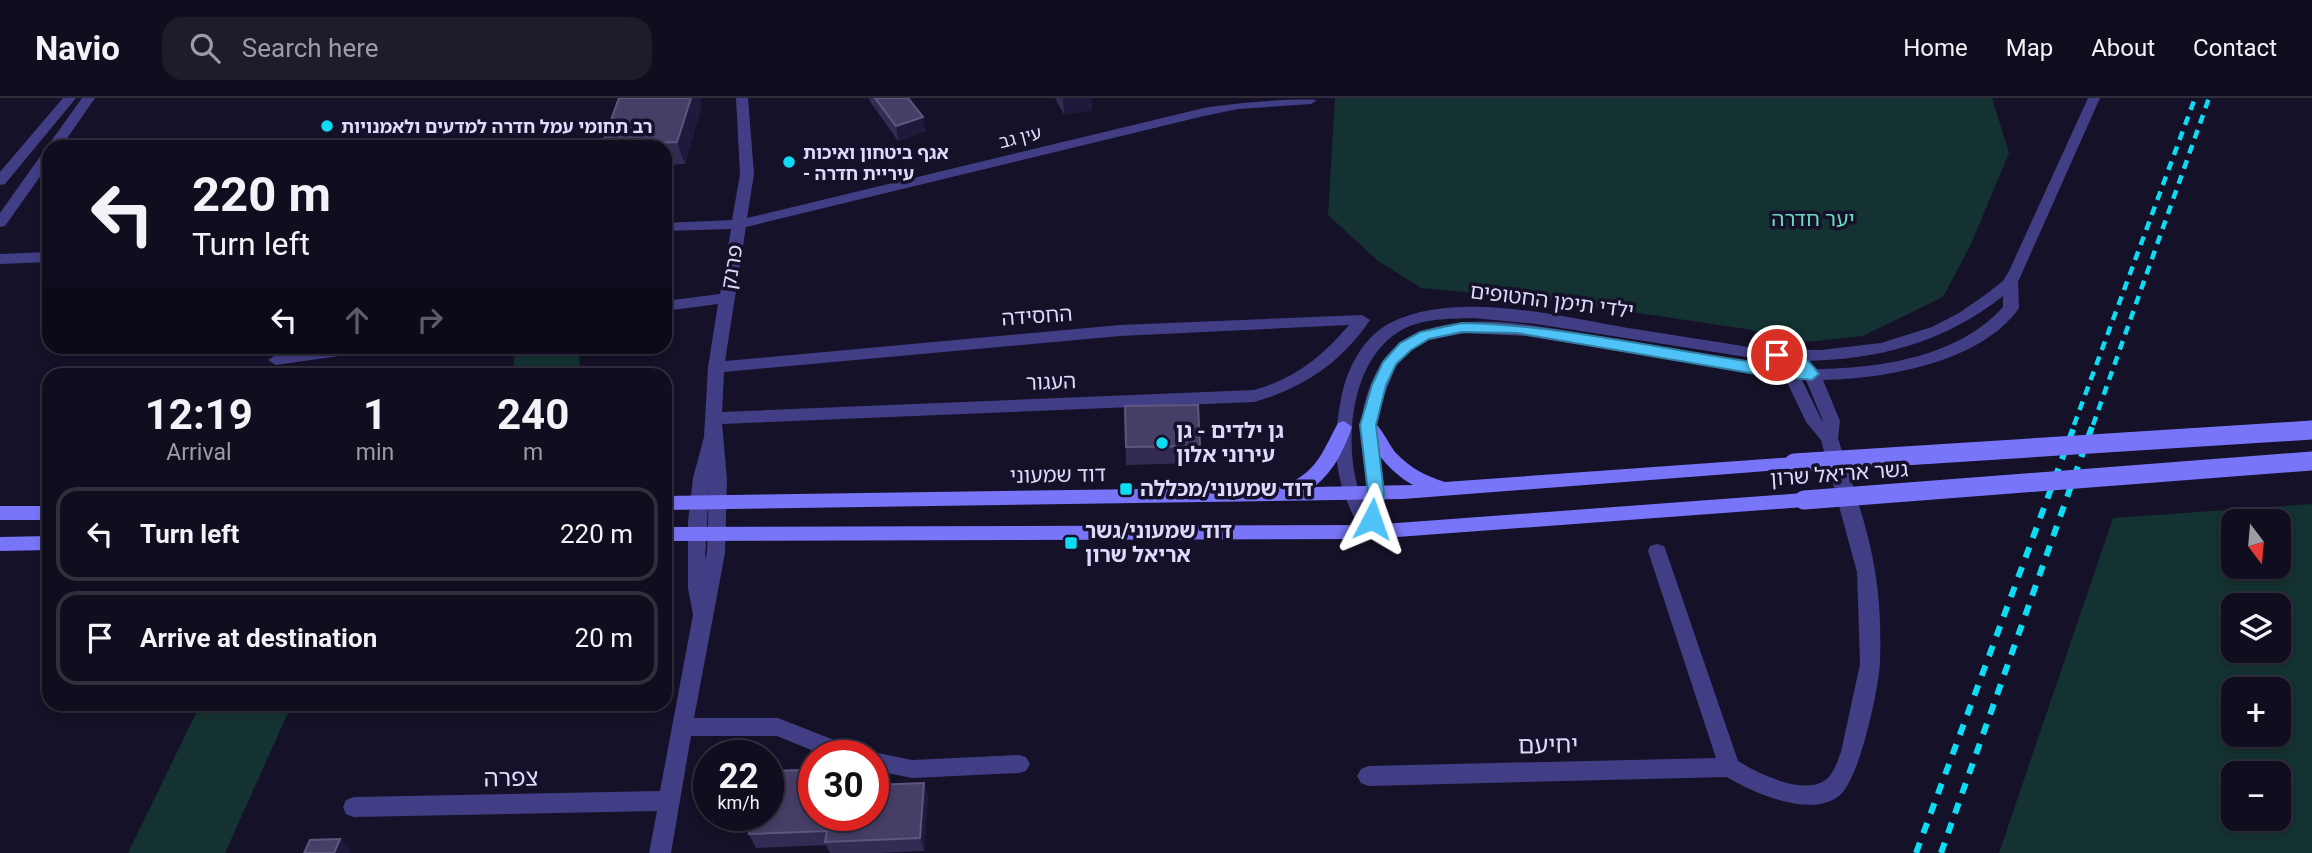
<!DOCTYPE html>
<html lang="en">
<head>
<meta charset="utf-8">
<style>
  :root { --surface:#100d1e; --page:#1e1b2b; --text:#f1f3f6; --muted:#9c9ca4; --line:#302d3c }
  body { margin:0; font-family:Roboto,"Noto Sans Hebrew",sans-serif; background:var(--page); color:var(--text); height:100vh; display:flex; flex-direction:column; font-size:26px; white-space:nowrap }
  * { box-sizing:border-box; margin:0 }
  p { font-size:23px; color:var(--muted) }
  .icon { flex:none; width:38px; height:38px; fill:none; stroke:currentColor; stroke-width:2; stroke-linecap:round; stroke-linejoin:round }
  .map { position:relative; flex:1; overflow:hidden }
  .side { position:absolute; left:42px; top:270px; width:630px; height:343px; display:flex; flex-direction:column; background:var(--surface); border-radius:21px; box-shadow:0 4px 10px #0003,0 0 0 2px var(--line) }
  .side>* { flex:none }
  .top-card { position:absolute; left:42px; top:42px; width:630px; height:214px; border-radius:21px; box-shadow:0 4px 10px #0003,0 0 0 2px var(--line); background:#100d1e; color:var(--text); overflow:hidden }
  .needle { width:46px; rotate:164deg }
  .controls { position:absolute; left:2221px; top:411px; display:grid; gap:14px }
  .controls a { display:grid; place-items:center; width:70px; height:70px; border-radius:14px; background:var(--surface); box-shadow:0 4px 10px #0003,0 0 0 2px var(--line); font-size:35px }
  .speed { position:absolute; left:693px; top:642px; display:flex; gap:14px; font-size:35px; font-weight:700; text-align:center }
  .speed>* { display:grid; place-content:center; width:91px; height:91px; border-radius:50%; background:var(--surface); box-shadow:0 4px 10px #0003,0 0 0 2px var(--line); line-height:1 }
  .speed small { font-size:18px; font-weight:400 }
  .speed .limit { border:10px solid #d22; background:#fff; color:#111 }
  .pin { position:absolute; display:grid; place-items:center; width:60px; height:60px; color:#fff; margin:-30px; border:4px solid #fff; border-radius:50%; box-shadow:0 2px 7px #0007 }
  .me { position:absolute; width:77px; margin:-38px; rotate:4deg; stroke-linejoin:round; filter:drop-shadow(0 0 5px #0008) }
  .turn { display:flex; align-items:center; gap:24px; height:147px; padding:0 35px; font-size:32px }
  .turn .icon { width:91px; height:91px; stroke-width:2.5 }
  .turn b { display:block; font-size:49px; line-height:60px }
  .lanes { display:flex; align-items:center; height:66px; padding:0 35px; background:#0003; justify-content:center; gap:35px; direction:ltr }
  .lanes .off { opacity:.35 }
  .eta { display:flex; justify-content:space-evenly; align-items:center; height:119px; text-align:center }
  .eta b { font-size:42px; font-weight:700; line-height:49px }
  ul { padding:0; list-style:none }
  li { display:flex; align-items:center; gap:21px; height:94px; margin:0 14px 10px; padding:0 21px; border:4px solid var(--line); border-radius:21px }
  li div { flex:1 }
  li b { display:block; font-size:26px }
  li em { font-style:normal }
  header { display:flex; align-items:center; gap:42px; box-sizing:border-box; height:98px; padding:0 35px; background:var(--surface); border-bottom:2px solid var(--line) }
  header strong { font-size:33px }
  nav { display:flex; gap:38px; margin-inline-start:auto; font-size:24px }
  .search { width:490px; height:63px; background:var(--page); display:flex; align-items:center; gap:18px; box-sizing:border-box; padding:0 24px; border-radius:21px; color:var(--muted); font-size:26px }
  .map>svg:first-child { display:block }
  .green { fill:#143231; fill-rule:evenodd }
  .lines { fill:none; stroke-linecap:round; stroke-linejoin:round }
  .minor { fill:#423e85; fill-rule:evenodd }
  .secondary { fill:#7975f9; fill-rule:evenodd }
  .rail-far1 { stroke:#0edcf5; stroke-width:4.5; stroke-dasharray:9 7; stroke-linecap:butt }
  .rail { stroke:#0edcf5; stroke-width:6; stroke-dasharray:11 10; stroke-linecap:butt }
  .secondary-bridge { stroke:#7975f9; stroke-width:19 }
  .wall { fill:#342b55 }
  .shaded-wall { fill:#20193b }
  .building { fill:#463e67; stroke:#5e567e; stroke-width:2 }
  .route { fill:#4fc3f7; stroke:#337fa1; stroke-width:2 }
  .poi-dot { fill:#0edcf5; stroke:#151128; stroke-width:2.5 }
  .labels { text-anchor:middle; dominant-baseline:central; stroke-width:7; stroke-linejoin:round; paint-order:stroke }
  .far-poi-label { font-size:18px; font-weight:bold; fill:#dedafd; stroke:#151128; text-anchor:start }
  .far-street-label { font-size:18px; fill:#dedafd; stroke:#151128 }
  .park-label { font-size:21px; fill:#68dbbf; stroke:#151128 }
  .street-label { font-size:21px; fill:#dedafd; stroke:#151128 }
  .poi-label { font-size:21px; font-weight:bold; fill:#dedafd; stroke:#151128; text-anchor:start }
  .near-street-label { font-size:24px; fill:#dedafd; stroke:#151128 }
</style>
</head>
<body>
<header>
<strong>Navio</strong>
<div class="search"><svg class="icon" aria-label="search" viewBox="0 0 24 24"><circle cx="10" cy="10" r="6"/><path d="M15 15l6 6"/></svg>Search here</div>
<nav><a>Home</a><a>Map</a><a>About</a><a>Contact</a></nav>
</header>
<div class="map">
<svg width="2312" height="755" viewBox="0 0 2312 755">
  <rect width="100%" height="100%" fill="#151128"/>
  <g class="green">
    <path d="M 1335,0 L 1992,0 L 2009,55 L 1971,146 L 1943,199 L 1863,238 L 1806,244 L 1746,231 L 1551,202 L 1421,190 L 1378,163 L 1328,117 Z"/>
    <path d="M 523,249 L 580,249 L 579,276 L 513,276 L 515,250 Z"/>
    <path d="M 2312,406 L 2312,755 L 1999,755 L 2113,420 ZM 2233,424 L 2278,424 L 2278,469 L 2233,469 ZM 2233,508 L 2278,508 L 2278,553 L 2233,553 ZM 2233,592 L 2278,592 L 2278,637 L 2233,637 ZM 2233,676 L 2278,676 L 2278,721 L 2233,721 Z"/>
    <path d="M 292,606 L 225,755 L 128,755 L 200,607 Z"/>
  </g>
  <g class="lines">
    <g class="minor">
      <path d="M 63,0 L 76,0 L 5,86 L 0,87 L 0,74 Z"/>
      <path d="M 82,0 L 95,0 L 61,49 L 49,49 L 49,51 L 47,49 Z"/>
      <path d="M 736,0 L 748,0 L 754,76 L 747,120 L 1204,10 C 1230,5 1295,0 1317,2 L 1311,6 L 1238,11 L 1204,18 L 746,129 L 725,263 L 1120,227 L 1362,217 L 1370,222 C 1341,265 1303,290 1254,304 L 722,326 L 727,381 L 725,455 L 694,620 L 778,620 L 857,651 L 860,658 L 826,658 L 777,638 L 691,638 L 671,755 L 649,755 L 657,713 L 354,719 L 346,716 L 343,709 L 346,702 L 354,699 L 660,693 L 693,517 L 688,490 L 688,424 L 693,380 L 704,339 L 708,269 L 718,206 L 665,213 L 665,203 L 720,196 L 731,131 L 665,133 L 665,125 L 732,122 L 740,76 ZM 1349,227 C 1322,259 1294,281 1254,292 L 722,314 L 724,274 L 1120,238 ZM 709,390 L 707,455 L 705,461 Z"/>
      <path d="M 2088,0 L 2100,0 L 2018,184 L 2019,210 C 1982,264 1884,281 1823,282 L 1840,323 L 1838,340 C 1851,384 1868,428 1875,473 C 1880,502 1881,535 1880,564 C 1879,590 1860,678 1841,696 C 1814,722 1753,695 1727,679 L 1368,688 L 1361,685 L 1357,678 L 1361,671 L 1368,668 L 1716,660 L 1648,453 L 1650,448 L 1657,446 L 1664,448 L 1666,453 L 1738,663 C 1757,675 1802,697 1824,683 C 1833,678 1837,664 1841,654 L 1860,566 L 1857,474 L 1821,342 L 1806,324 L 1785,280 L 1526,238 L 1465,235 L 1429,242 L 1410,253 L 1396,268 L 1381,305 L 1376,329 L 1385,397 L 1379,434 L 1376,439 L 1364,439 C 1337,389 1330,358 1341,301 C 1346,272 1363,238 1392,224 C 1456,192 1560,218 1628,230 C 1671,237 1715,243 1759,251 L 1821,252 L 1881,245 L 1932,229 L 1959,215 L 1985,197 L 2003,183 L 2009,173 ZM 2003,198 L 2003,209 C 1958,259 1881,270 1817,271 L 1812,266 L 1802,266 L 1803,263 C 1877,262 1944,245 2003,198 ZM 1473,220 L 1536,226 L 1759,261 L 1787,263 L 1785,269 L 1747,264 C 1705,258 1663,250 1621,243 C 1559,232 1466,207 1408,240 C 1386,252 1376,272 1368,294 C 1352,339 1372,367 1365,409 C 1341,359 1347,264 1400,233 C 1421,220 1448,221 1473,220 ZM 1802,282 L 1806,282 L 1823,323 L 1821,321 Z"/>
      <path d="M 49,52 L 49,66 L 5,128 L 0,129 L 0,115 L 44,53 Z"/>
      <path d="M 49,154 L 49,164 L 0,166 L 0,156 Z"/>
      <path d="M 333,248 L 382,248 L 374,253 L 276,267 L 268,262 L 276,257 Z"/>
      <path d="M 873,654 L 912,662 L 1019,657 L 1026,659 L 1030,666 L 1026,673 L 1019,675 L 912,680 L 873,672 L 873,658 L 865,658 Z"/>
    </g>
    <g class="secondary">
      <path d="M 1368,321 C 1380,324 1388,346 1396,355 C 1410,370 1426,378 1445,384 L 1794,359 L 1800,360 L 1803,365 L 1800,370 L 1794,371 L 1403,401 L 665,412 L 665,398 L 1281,389 C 1318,374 1321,356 1338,325 L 1344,323 L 1352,329 C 1344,352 1334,373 1314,389 L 1413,387 C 1388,373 1373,351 1360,327 Z"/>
      <path d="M 1804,395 L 1810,397 L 1813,402 L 1810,407 L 1804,409 L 1370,441 L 665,443 L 665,429 L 1370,427 Z"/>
      <rect x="0" y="408" width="49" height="14"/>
      <path d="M 49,438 L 49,452 L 0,453 L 0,439 Z"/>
    </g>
    <g class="rail-far1">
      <path d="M 2074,327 L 2195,0"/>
      <path d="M 2093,327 L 2209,0"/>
    </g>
    <g class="rail">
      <path d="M 1916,755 L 2075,326"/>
      <path d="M 1941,755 L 2093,326"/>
    </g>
    <g class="secondary-bridge">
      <path d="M 1794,365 L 2312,332"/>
      <path d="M 1804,402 L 2312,363"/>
    </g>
  </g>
  <g class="wall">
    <path d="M 619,0 L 700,0 L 702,7 L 685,66 L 665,67 L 665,49 L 602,49 L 602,47 Z"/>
    <path d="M 869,0 L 908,0 L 926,33 L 898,43 L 869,2 Z"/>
    <path d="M 1055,0 L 1091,0 L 1092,12 L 1064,17 Z"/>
    <path d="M 1125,308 L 1200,348 L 1200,365 L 1126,367 Z"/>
    <path d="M 804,672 L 809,685 L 809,689 L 924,685 L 928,698 L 924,753 L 878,755 L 830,755 L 826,747 L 756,750 L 749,736 Z"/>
  </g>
  <g class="shaded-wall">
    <path d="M 691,0 L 700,0 L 702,7 L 685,66 L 677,44 Z"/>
    <path d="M 1063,0 L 1091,0 L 1092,12 L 1064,17 Z"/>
    <path d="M 923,19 L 926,33 L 898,43 L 896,28 Z"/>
    <path d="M 804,672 L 809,685 L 806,703 L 801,690 Z"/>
    <path d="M 924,685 L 928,698 L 924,753 L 920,740 Z"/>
    <path d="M 340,741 L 351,751 L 349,755 L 334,755 Z"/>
  </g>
  <g class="building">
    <path d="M 619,0 L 691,0 L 677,44 L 602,47 Z"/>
    <path d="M 875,0 L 908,0 L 923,19 L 896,28 Z"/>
    <path d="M 1198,307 L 1200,348 L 1126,349 L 1125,308 Z"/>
    <path d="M 804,672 L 801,690 L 814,689 L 814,718 L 873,718 L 873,687 L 924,685 L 920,740 L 825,744 L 827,733 L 749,736 L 753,718 L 768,718 L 768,673 Z"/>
    <path d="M 340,741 L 334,755 L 304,755 L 310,742 Z"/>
  </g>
  <path class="route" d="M 1462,225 C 1575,227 1686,258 1798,270 L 1792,263 L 1777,262 L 1770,257 C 1788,240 1809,262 1819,276 L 1812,282 L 1756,276 L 1517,235 L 1462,234 L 1429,241 L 1411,252 L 1396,266 L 1386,287 L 1376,327 L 1384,395 L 1381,421 L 1372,428 L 1367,426 L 1364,421 L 1368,395 L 1360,327 L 1372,287 L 1383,264 L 1400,245 L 1420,234 Z"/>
  <g class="poi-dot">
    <circle cx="327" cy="28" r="7"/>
    <circle cx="789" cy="64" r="7"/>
    <circle cx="1162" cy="345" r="7"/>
    <rect x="1119" y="384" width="14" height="14" rx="3.5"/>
    <rect x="1064" y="438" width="14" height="14" rx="3.5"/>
  </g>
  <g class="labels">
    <g class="far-poi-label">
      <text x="341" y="28">רב תחומי עמל חדרה למדעים ולאמנויות</text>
      <text x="803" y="54">אגף ביטחון ואיכות<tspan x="803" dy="21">- עיריית חדרה</tspan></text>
    </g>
    <g class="far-street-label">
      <text transform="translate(1020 39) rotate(-14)">עין גב</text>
    </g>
    <g class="park-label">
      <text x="1813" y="121">יער חדרה</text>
    </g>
    <g class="street-label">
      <text transform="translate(732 169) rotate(-80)">פרנק</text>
      <text transform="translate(1552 203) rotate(7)">ילדי תימן החטופים</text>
      <text transform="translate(1037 218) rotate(-4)">החסידה</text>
      <text transform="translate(1051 284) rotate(-2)">העגור</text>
      <text transform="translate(1839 376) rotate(-4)">גשר אריאל שרון</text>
      <text transform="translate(1058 377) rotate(-1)">דוד שמעוני</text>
    </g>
    <g class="poi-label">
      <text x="1176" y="333">גן ילדים - גן<tspan x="1176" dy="24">עירוני אלון</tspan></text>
      <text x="1140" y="391">דוד שמעוני/מכללה</text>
      <text x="1085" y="433">דוד שמעוני/גשר<tspan x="1085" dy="24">אריאל שרון</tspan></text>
    </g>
    <g class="near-street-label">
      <text transform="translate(1548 647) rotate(-1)">יחיעם</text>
      <text transform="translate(511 680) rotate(-1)">צפרה</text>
    </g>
  </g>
</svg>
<div class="controls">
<a><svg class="needle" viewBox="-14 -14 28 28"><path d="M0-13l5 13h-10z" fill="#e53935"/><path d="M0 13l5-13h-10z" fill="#9c9ca4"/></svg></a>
<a><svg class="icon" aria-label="layers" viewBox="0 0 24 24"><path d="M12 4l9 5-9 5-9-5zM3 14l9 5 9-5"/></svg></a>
<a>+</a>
<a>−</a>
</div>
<div class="speed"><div>22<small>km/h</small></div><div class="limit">30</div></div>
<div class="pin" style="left:1777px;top:257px;background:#d93025"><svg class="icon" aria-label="arrive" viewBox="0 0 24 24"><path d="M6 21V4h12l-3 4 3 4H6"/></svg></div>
<svg class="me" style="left:1372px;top:421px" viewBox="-20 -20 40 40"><path d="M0-17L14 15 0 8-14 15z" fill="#4fc3f7" stroke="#fff" stroke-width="4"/></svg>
<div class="top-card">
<div class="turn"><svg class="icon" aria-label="left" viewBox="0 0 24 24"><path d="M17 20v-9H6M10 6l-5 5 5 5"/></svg><div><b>220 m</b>Turn left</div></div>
<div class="lanes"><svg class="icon" aria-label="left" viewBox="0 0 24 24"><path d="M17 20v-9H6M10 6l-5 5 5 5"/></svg><svg class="icon off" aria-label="ahead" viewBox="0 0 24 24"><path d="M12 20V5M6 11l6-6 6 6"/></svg><svg class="icon off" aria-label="right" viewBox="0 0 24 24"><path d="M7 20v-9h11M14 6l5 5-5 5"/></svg></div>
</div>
<section class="side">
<div class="eta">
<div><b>12:19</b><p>Arrival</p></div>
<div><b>1</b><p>min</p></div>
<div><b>240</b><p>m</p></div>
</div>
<ul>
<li><svg class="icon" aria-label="left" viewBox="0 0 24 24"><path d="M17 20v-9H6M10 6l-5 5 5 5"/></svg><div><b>Turn left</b></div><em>220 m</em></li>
<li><svg class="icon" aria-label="arrive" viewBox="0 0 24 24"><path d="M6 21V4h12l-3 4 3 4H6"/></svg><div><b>Arrive at destination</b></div><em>20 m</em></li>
</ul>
</section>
</div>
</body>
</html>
